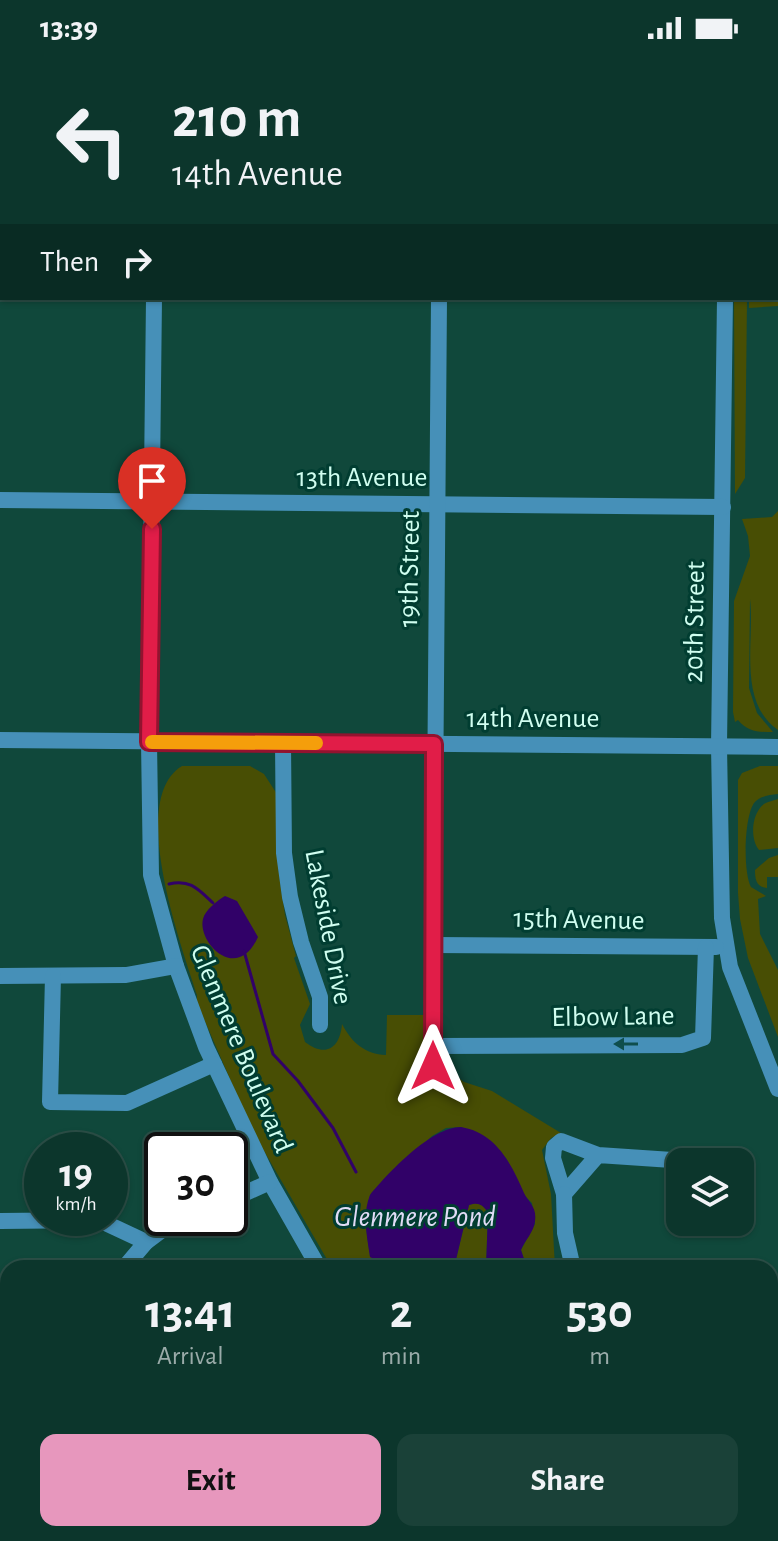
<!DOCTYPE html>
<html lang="en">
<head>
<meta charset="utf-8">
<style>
  :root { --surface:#0c362c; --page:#1a4138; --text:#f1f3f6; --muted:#9aaba9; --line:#2c5048; --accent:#e797bd }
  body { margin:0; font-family:"Alegreya Sans",sans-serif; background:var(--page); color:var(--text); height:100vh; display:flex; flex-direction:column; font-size:30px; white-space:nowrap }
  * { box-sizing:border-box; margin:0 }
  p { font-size:26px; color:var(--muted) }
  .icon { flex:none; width:44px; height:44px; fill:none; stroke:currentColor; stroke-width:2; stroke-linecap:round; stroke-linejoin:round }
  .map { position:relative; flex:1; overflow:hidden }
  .sheet { position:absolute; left:0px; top:1204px; width:778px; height:282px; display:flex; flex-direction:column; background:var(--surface); border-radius:24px 24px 0 0; box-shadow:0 2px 6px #0004,0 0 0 2px var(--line) }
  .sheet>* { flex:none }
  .hud { position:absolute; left:0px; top:0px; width:778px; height:244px; box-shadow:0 2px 6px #0004,0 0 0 2px var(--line); background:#0c362c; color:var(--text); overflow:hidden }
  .fabs { position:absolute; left:666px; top:1092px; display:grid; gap:16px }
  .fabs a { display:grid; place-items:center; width:88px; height:88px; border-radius:16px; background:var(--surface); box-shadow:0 2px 6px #0004,0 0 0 2px var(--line); font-size:40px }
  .speed { position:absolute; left:24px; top:1076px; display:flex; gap:16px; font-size:40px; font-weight:700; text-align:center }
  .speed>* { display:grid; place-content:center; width:104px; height:104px; border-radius:50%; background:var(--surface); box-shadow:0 2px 6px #0004,0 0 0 2px var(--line); line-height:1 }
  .speed small { font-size:20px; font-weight:400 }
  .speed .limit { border:4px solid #111; border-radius:12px; background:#fff; color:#111 }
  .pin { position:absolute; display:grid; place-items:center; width:68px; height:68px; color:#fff; margin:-82px -34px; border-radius:50% 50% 50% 0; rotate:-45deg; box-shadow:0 0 8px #0007 }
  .pin .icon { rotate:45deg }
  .me { position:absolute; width:88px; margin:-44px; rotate:0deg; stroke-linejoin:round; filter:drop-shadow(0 0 6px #0008) }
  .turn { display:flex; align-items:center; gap:28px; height:168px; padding:0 40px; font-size:36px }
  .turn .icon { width:104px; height:104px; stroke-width:2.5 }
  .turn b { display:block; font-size:56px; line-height:68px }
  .then { display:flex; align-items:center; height:76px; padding:0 40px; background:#0003; gap:16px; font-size:30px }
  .eta { display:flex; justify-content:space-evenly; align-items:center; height:136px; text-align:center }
  .eta b { font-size:48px; font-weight:600; line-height:56px }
  .action { display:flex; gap:16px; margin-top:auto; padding:16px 40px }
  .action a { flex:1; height:92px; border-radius:16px; background:var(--accent); color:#111; font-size:32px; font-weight:600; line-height:92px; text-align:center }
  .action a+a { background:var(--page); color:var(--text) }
  .status { display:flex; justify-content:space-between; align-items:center; height:56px; padding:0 40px; background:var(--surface); direction:ltr }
  .status svg { height:22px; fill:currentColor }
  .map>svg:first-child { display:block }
  .green { fill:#484e04 }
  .water { fill:#310168 }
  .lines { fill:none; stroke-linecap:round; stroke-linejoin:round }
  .stream { stroke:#310168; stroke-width:3 }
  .minor { stroke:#4690b8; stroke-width:16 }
  .oneway { fill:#0f4e4c }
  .route-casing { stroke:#92132f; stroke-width:20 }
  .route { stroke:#e11d48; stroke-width:14 }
  .slow { stroke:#f59e0b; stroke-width:14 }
  .labels { text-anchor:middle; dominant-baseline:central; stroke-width:6; stroke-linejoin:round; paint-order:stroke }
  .street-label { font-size:28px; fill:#d0fef0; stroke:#013d31 }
  .water-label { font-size:30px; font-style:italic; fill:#e1dcf7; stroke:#013d31 }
</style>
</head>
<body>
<div class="status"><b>13:39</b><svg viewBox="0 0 49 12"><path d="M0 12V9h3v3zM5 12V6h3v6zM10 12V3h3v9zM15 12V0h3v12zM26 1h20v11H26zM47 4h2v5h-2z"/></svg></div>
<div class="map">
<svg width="778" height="1485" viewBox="0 0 778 1485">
  <rect width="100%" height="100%" fill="#10483b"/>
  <g class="green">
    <path d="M 778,97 L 778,250 L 749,252 L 749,242 L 776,242 Z"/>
    <path d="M 734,242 L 747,242 L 745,422 L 735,438 Z"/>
    <path d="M 778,455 L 778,674 C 737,646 755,584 750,543 L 749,632 L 757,657 L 773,676 C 758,676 748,676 738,664 L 735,666 L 733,656 L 734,545 L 750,500 L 748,480 L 742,463 L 772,461 Z"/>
    <path d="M 182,710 L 250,710 L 264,718 L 277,738 L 277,800 L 280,826 L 285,859 L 296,900 L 294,902 L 310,948 L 300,969 L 305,986 C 326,1002 340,992 342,968 C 352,987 365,998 386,999 L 387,959 L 424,959 L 425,1011 L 444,1011 L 464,1026 L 492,1035 L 561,1077 L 551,1082 L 542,1094 L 551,1138 L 555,1212 L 527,1212 L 521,1194 L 535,1168 L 532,1147 L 524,1139 L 506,1102 L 461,1071 L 446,1072 L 432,1080 L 370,1139 L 365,1165 L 370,1200 L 374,1203 L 377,1212 L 332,1212 L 253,1076 L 197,947 L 197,939 C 182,891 127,743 182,710 Z"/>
    <path d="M 760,710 L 778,710 L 778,738 C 769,739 760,740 754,747 C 744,762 743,816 751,831 L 766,840 L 758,843 L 760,878 L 778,914 L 778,981 L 748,902 L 740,863 L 738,837 L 738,724 L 742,717 Z"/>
    <path d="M 778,743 L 778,792 L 759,794 C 750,783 751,758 764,748 C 767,746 775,744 778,743 Z"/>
    <path d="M 778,799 L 778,821 L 767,821 L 767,832 C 756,831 755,823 755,814 L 769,802 Z"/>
    <path d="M 476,1147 L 482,1149 L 488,1156 L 486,1212 L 454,1212 L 469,1149 Z"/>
    <path d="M 776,1438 L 778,1485 L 750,1485 L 742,1478 L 770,1478 L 770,1445 Z"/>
  </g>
  <g class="water">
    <path d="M 225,840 L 237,845 L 258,881 C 237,928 197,886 203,863 C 205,854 218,844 225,840 Z"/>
    <path d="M 461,1071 C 496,1077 511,1107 524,1137 C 529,1147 537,1151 535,1165 C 534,1176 525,1184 521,1194 L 527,1212 L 486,1212 L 488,1156 C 482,1148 478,1146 469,1149 L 454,1212 L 377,1212 L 374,1203 L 370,1201 C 367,1180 362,1159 370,1139 C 388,1117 431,1071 461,1071 Z"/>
  </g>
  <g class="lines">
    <g class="stream">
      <path d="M 169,828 C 190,823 198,833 213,847"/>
      <path d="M 244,895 L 273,998 L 298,1025 L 333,1072 L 356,1116"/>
    </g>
    <g class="minor">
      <path d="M 712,0 L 713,2"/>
      <path d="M 156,2 L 156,0"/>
      <path d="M 441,2 L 441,0"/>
      <path d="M 752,2 L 753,0"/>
      <path d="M 776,22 L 778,21"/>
      <path d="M 0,205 L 2,205"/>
      <path d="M 154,242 L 149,686 L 151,819 L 176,910 L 206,991 L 270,1126 L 319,1212"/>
      <path d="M 725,242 L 719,690 L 722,862 L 730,911 L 778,1033"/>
      <path d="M 0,444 L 723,451"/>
      <path d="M 0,684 L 778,691"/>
      <path d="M 283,687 L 284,797 L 290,841 L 301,886 L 320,941 L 320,969"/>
      <path d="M 433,889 L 716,891"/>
      <path d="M 0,920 L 126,919 L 176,910"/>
      <path d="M 53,920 L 50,1046 L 127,1047 L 214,1008"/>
      <path d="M 433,990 L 682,989 L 703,982 L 706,891"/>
      <path d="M 433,1010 L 439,242"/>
      <path d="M 598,1099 L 561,1085 L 554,1091 L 553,1102 L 564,1138 L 598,1099 L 672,1104"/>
      <path d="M 564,1138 L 565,1177 L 573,1212"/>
      <path d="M 230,1144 L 270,1126"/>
      <path d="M 0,1165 L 99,1164 L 146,1186 L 170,1168 L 185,1162"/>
      <path d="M 124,1212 L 146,1186"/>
      <path d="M 88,1478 L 89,1485"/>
      <path d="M 738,1478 L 746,1485"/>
      <path d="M 11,1485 L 27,1478"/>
      <path d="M 359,1485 L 361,1478"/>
    </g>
  </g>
  <defs><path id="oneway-solid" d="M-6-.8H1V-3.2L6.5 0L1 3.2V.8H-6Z" transform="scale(2)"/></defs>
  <use class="oneway" href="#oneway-solid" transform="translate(626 988) rotate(180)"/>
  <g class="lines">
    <g class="route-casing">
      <path id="route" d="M 152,473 L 149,686 L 434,688 L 433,1010"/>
    </g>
    <use href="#route" class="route"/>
    <path class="slow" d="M 152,686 L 316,687"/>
  </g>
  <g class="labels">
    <g class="street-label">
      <text x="362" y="422">13th Avenue</text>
      <text transform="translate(410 513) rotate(-89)">19th Street</text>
      <text transform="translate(695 566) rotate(-89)">20th Street</text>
      <text x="533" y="663">14th Avenue</text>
      <text transform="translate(579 864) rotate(1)">15th Avenue</text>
      <text transform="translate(328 871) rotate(79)">Lakeside Drive</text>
      <text transform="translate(613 961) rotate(-1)">Elbow Lane</text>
      <text transform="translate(241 993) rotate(67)">Glenmere Boulevard</text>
    </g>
    <g class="water-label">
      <text x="415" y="1161">Glenmere Pond</text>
    </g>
  </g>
</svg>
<div class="fabs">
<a><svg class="icon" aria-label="layers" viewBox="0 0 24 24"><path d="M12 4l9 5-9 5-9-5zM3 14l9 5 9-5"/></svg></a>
</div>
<div class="speed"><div>19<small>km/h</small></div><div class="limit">30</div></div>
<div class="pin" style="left:152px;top:473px;background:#d93025"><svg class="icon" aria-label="arrive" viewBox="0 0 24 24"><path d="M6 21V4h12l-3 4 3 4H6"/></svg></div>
<svg class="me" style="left:433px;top:1010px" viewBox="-20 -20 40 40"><path d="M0-17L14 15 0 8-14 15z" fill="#e11d48" stroke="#fff" stroke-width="4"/></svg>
<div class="hud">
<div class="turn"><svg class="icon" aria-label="left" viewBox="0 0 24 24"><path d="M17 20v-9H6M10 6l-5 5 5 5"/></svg><div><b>210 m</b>14th Avenue</div></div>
<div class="then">Then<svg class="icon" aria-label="right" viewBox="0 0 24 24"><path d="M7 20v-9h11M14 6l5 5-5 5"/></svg></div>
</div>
<section class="sheet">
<div class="eta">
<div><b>13:41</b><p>Arrival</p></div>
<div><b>2</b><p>min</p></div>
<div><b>530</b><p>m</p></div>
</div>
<div class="action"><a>Exit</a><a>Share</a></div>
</section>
</div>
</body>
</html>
